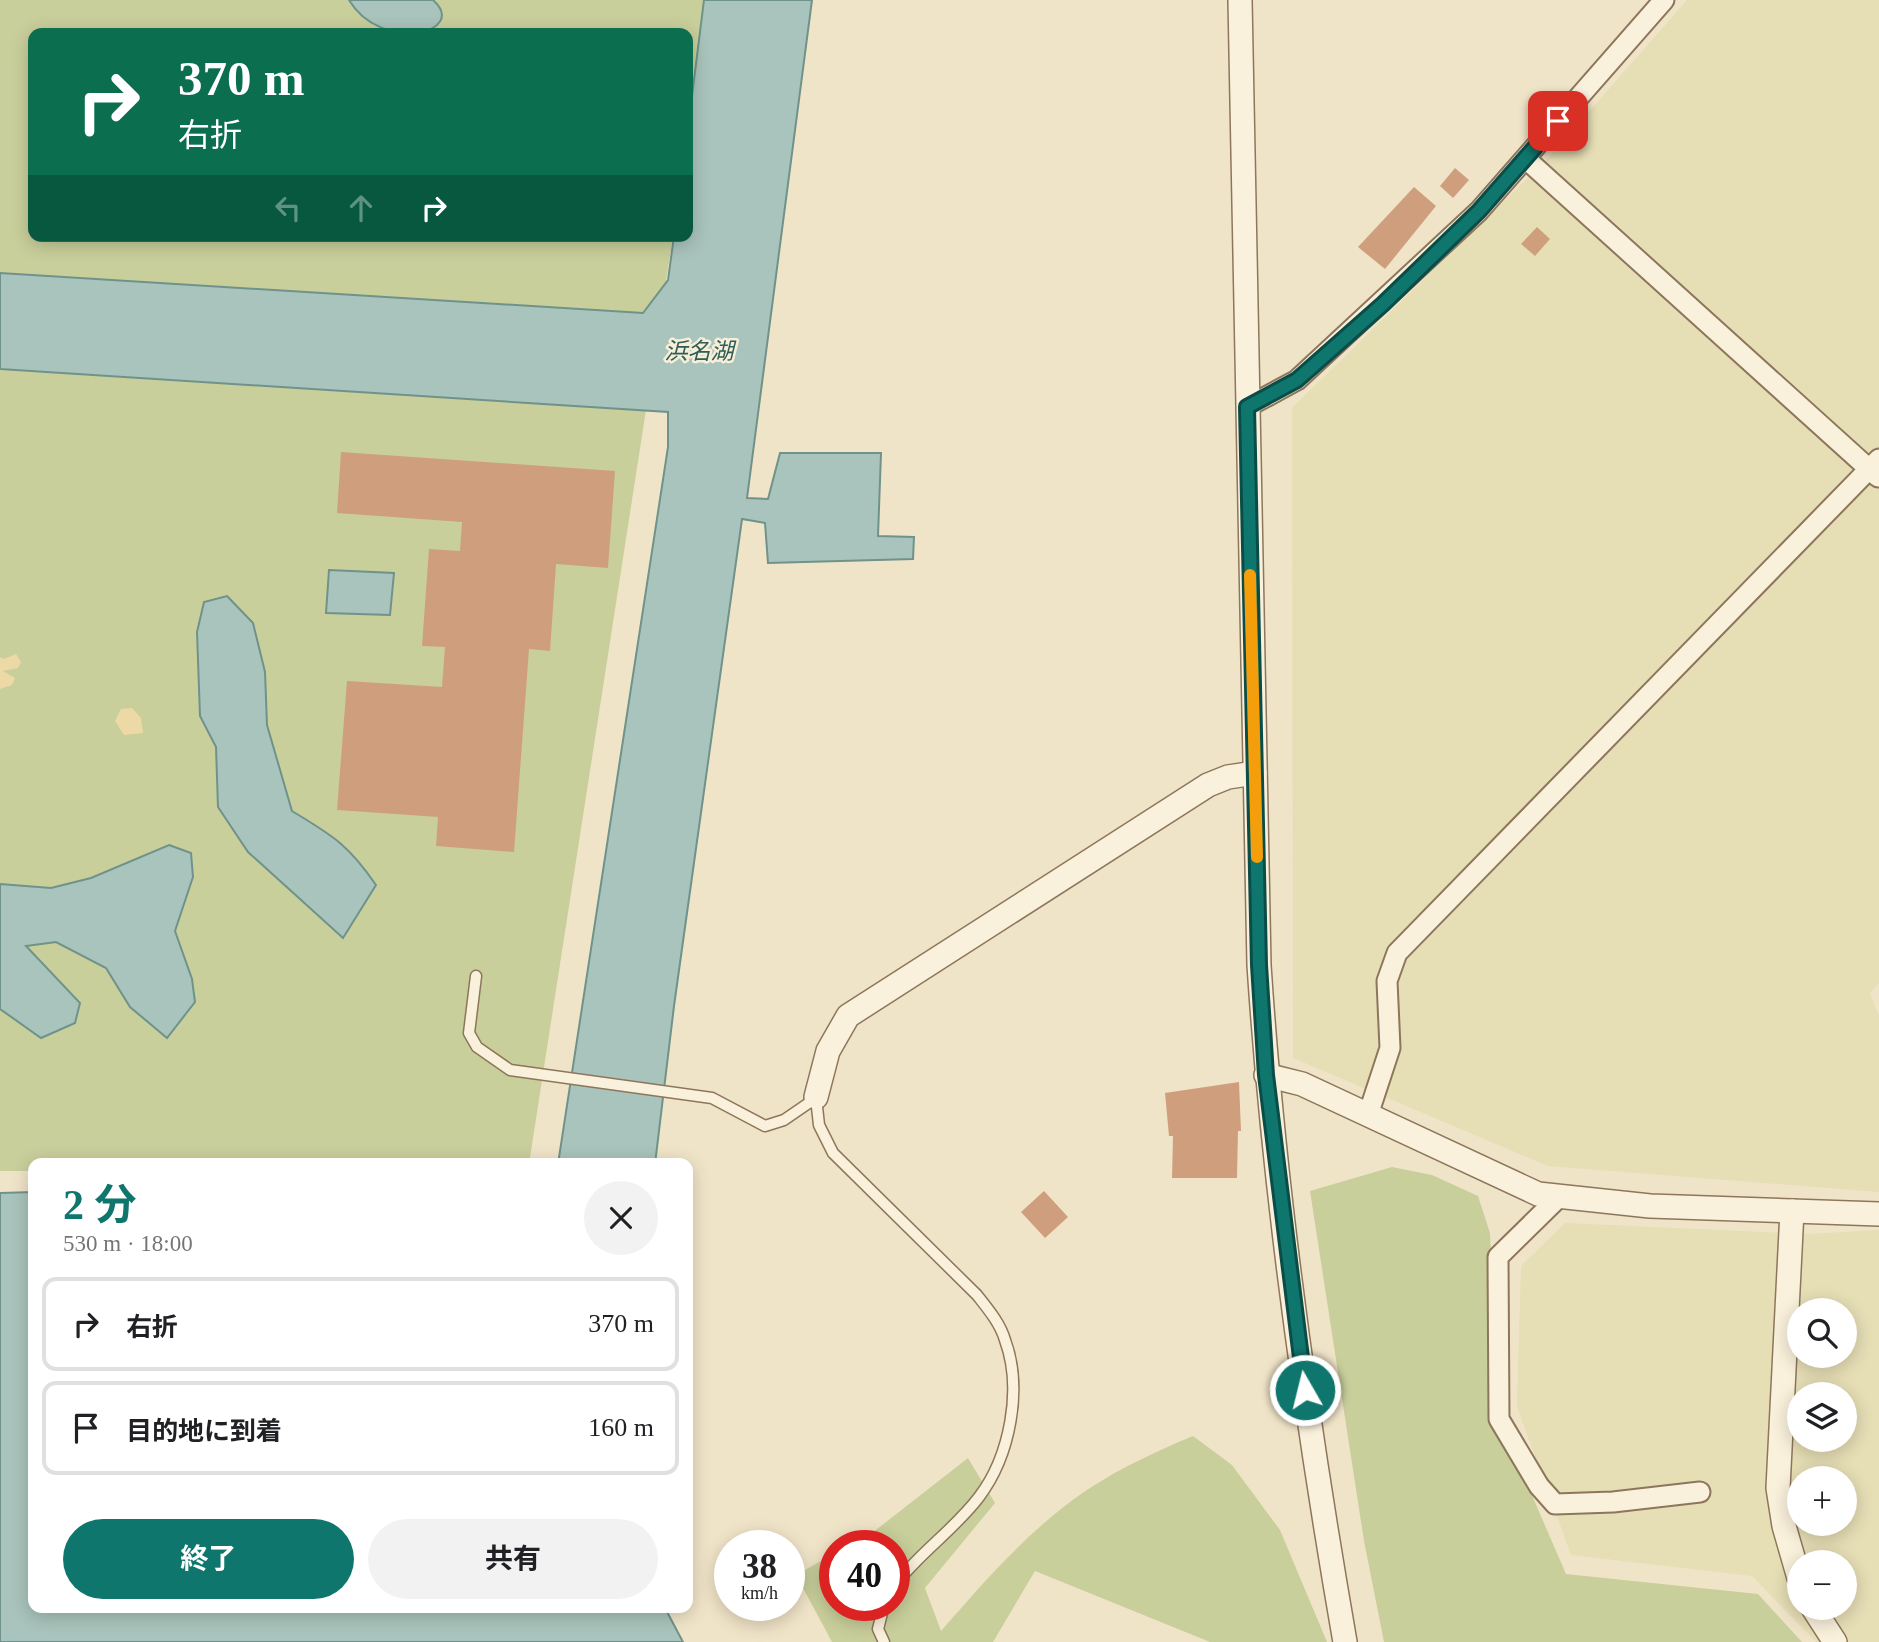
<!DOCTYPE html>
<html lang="ja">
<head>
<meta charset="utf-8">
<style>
  :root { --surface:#fff; --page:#f2f2f2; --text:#202124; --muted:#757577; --line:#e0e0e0; --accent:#0f766e }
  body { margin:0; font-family:"Times New Roman","Noto Sans JP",serif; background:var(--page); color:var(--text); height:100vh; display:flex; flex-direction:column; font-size:26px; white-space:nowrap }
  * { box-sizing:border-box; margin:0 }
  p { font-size:23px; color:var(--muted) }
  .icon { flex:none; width:38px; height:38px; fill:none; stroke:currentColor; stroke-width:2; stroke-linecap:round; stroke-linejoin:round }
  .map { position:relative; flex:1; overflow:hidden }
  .panel { position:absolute; left:28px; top:1158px; width:665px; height:455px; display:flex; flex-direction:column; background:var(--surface); border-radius:14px; box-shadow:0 4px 18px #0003 }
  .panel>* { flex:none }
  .banner { position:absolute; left:28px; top:28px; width:665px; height:214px; border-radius:14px; box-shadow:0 4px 18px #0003; background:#0b6e4f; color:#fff; overflow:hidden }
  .tools { position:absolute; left:1787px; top:1298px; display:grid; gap:14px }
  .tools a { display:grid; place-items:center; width:70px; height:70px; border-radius:50%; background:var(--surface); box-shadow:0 4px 18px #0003; font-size:35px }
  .speed { position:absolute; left:714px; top:1530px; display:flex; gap:14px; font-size:35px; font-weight:700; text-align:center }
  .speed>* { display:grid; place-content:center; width:91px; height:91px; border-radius:50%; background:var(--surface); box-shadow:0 4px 18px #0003; line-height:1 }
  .speed small { font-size:18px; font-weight:400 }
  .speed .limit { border:10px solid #d22; background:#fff; color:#111 }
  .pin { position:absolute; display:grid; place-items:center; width:60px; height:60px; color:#fff; margin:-30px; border-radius:14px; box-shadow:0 4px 10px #0006 }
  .me { position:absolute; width:77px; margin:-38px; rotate:352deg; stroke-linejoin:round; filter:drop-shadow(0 0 5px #0008) }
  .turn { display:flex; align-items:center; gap:24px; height:147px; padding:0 35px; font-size:32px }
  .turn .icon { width:91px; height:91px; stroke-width:2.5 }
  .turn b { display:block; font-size:49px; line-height:60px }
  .lanes { display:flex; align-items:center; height:66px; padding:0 35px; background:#0003; justify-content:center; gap:35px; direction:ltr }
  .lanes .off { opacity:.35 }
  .round { display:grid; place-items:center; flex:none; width:74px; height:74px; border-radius:37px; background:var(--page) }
  .overview { display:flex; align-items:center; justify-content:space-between; height:119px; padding:0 35px }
  h1 { font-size:42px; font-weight:700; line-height:52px; color:var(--accent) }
  .primary-button { display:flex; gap:14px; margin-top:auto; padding:14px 35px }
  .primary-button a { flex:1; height:80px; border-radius:42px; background:var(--accent); color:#fff; font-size:28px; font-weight:700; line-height:80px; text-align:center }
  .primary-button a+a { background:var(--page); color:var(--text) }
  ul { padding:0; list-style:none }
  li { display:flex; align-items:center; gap:21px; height:94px; margin:0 14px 10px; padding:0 21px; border:4px solid var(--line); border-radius:14px }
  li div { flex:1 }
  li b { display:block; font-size:26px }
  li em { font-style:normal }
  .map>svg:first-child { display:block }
  .farmland { fill:#e6deb5; fill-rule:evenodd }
  .green { fill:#c9cf9b }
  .sand { fill:#ecd9a5 }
  .water { fill:#a9c4bc; stroke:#6f938a; stroke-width:2 }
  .building { fill:#cf9f7d }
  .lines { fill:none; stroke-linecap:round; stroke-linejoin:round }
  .service-casing { stroke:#8d765c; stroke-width:13 }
  .minor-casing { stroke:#8d765c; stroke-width:23 }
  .tertiary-casing { stroke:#8d765c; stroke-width:26 }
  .service { stroke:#faf1dc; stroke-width:10 }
  .minor { stroke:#faf1dc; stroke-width:19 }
  .tertiary { stroke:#faf1dc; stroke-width:23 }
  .route-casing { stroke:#0a4d48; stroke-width:18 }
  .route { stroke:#0f766e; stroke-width:12 }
  .slow { stroke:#f59e0b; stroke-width:12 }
  .labels { text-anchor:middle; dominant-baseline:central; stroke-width:5; stroke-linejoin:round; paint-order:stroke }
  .water-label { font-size:23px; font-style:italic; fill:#2f5d5a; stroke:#f7eed8 }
</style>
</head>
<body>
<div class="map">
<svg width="1879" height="1642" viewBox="0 0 1879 1642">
  <rect width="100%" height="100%" fill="#f0e4c8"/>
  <g class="farmland">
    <path d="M 1687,0 L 1879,0 L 1879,983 L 1870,993 L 1879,1016 L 1879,1192 L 1548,1166 L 1293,1058 L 1292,408 L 1550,156 Z"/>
    <path d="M 1565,1223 L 1810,1234 L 1879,1230 L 1879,1642 L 1816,1642 L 1752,1576 L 1571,1555 L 1517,1407 L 1521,1266 ZM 1799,1311 L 1844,1311 L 1844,1356 L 1799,1356 ZM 1799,1395 L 1844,1395 L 1844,1440 L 1799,1440 ZM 1799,1479 L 1844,1479 L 1844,1524 L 1799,1524 ZM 1799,1563 L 1844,1563 L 1844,1608 L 1799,1608 Z"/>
  </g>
  <g class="green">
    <path d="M 0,0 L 707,0 L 688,137 L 688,33 L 33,33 L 33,236 L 673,236 L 529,1164 L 33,1164 L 33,1171 L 0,1171 Z"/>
    <path d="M 1392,1167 L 1432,1175 L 1478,1196 L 1490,1233 L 1499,1419 L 1566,1574 L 1758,1594 L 1802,1642 L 1384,1642 L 1364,1541 L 1310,1191 Z"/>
    <path d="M 1193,1436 L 1232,1465 L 1280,1530 L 1327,1642 L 1210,1642 L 1035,1571 L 993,1642 L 832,1642 L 796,1575 L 835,1553 L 835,1605 L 894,1605 L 894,1545 L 850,1545 L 872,1533 L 968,1458 L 995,1503 L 925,1588 L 941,1631 C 981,1585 1021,1539 1070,1502 C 1107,1474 1150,1454 1193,1436 Z"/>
  </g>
  <g class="sand">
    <path d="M 16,654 L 21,662 L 18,668 L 3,671 L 15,678 L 12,685 L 0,689 L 0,657 L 4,659 Z"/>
    <path d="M 132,708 L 141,718 L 143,733 L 124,735 L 115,721 L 121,709 Z"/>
  </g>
  <g class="water">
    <path d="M 349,0 L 433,0 C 470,33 381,54 349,0 Z"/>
    <path d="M 704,0 L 812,0 L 747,498 L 768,499 L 780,453 L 881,453 L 878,536 L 914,537 L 913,559 L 768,563 L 765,523 L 742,519 L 674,1006 L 655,1164 L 558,1164 L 668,447 L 668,412 L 0,369 L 0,273 L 643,313 L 668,280 L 674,236 L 688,236 L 688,128 Z"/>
    <path d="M 329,570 L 394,573 L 390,615 L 326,613 Z"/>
    <path d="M 227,596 L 253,623 L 265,672 L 267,725 L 292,811 C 333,836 348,844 376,885 L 343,938 L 248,852 L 218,807 L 216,747 L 200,716 L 197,632 L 204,602 Z"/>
    <path d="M 169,845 L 191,853 L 193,877 L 175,931 L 192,979 L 195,1002 L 167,1038 L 130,1007 L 106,968 L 56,942 L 26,946 L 80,1003 L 75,1023 L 41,1038 L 0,1009 L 0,884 L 51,888 L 91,878 Z"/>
    <path d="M 33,1192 L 33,1608 L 665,1608 L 683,1642 L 0,1642 L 0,1193 Z"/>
  </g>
  <g class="building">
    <path d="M 1455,168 L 1469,180 L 1453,198 L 1440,186 Z"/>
    <path d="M 1414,187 L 1436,206 L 1385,269 L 1358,247 Z"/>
    <path d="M 1537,227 L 1550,239 L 1535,256 L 1521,244 Z"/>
    <path d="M 341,452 L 615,471 L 608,568 L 556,564 L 550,651 L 529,649 L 514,852 L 436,846 L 438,817 L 337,810 L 347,681 L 442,687 L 445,647 L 422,646 L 429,549 L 460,551 L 462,522 L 337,513 Z"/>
    <path d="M 1239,1082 L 1241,1131 L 1238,1131 L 1237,1178 L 1172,1178 L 1173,1136 L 1169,1136 L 1165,1093 Z"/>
    <path d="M 1044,1191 L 1068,1217 L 1045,1238 L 1021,1212 Z"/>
  </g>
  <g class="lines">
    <g class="service-casing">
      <g id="service">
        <path d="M 476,976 L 469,1033 L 477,1047 L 510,1070 L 712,1098 L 765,1126 L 784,1120 L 816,1098"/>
        <path d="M 816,1098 L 819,1125 L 833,1153 L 977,1295 C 988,1309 1000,1323 1005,1340 C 1023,1389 1010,1456 979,1497 C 954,1530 919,1553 894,1586"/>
        <path d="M 884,1605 L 878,1629 L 884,1642"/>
      </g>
    </g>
    <g class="minor-casing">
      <g id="minor">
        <path d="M 1526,159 L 1878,477"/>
        <path d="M 1247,407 L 1297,380 L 1479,211 L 1664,0"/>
        <path d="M 1368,1115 L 1390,1048 L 1387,981 L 1397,953 L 1879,459"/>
        <path d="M 1557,1199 L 1498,1257 L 1499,1419 L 1539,1486 L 1555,1504 L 1613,1502 L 1700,1492"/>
      </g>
    </g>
    <g class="tertiary-casing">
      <g id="tertiary">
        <path d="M 1240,0 L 1259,965 C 1274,1192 1306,1418 1345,1642"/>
        <path d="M 1266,1075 L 1302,1084 L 1538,1194 L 1650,1206 L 1879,1214"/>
        <path d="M 816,1097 L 828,1051 L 848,1016 L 1208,785 L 1228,777 L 1255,773"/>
        <path d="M 1792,1211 L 1778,1488 L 1784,1526 L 1799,1578"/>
        <path d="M 1813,1608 L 1835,1642"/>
      </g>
    </g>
    <use href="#service" class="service"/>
    <use href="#minor" class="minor"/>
    <use href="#tertiary" class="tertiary"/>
  </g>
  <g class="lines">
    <g class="route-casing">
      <path id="route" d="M 1305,1390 L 1266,1075 L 1259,965 L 1247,407 L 1297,380 L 1383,304 L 1479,211 L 1558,121"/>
    </g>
    <use href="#route" class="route"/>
    <path class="slow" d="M 1250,575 L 1257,857"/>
  </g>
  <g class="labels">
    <g class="water-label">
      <text x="699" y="351">浜名湖</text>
    </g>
  </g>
</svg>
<div class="tools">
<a><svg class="icon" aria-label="search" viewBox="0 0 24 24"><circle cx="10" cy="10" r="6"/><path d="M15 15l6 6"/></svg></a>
<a><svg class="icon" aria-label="layers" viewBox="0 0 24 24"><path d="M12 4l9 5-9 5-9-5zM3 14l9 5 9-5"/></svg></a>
<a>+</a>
<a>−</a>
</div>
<div class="speed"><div>38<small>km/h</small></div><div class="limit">40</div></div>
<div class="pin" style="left:1558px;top:121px;background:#d93025"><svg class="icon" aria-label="arrive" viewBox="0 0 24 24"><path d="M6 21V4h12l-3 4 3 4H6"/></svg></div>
<svg class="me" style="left:1305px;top:1390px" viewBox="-20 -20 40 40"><circle r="17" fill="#0f766e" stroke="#fff" stroke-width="3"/><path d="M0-11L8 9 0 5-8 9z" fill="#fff"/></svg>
<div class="banner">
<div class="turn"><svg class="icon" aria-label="right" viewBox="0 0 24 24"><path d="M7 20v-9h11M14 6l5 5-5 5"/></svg><div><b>370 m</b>右折</div></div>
<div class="lanes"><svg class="icon off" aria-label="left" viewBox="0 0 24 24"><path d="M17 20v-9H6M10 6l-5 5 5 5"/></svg><svg class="icon off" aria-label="ahead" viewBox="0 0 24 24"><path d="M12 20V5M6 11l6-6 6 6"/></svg><svg class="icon" aria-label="right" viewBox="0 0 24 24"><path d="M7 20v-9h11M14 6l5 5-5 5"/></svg></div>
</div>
<section class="panel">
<div class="overview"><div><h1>2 分</h1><p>530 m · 18:00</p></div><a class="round"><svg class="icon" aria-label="close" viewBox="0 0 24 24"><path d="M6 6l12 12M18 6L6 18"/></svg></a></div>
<ul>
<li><svg class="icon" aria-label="right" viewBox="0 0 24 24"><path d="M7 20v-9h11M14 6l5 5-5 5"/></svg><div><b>右折</b></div><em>370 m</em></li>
<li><svg class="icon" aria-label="arrive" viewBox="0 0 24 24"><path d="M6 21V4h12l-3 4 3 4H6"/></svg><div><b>目的地に到着</b></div><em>160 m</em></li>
</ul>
<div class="primary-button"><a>終了</a><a>共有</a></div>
</section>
</div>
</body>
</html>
